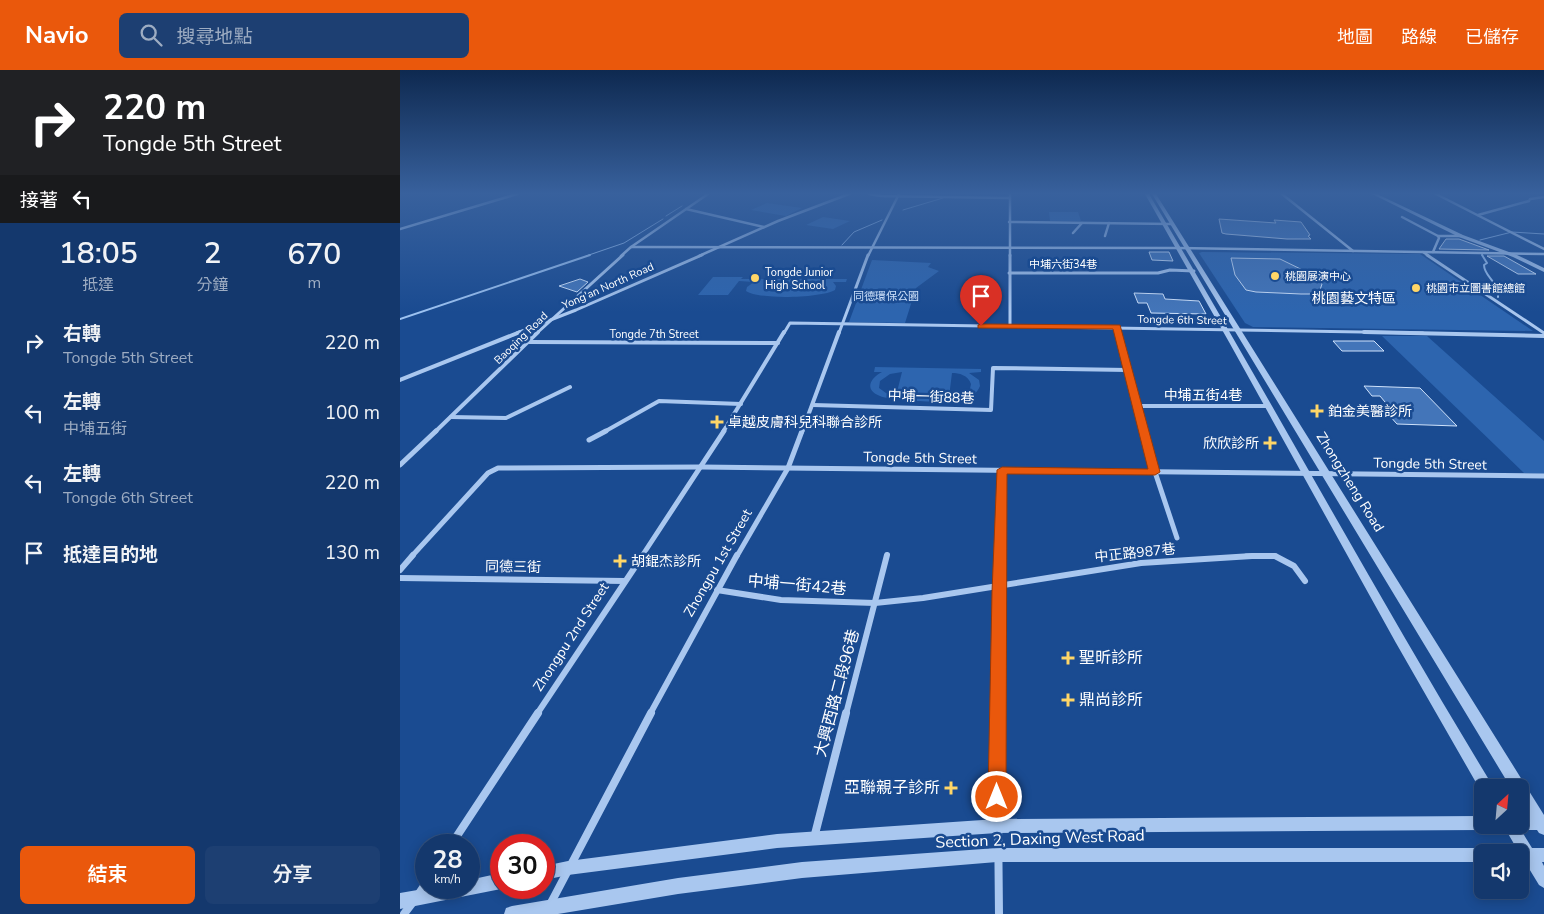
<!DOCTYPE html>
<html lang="zh-TW">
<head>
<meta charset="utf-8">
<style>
  :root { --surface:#14386d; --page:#1d3f72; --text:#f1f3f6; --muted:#9dacc2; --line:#335280; --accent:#ea580c }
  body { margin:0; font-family:"Nunito Sans","Noto Sans TC",sans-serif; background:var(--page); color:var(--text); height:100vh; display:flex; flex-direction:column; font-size:19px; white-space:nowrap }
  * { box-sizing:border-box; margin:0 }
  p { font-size:16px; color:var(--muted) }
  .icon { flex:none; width:28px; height:28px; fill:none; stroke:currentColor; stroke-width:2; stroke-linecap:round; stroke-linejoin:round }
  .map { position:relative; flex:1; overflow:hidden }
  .details { display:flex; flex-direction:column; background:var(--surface); width:400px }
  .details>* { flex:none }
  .hud { background:#202124; color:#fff; overflow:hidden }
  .needle { width:32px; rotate:26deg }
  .controls { position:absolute; left:1074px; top:709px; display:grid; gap:10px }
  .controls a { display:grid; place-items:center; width:55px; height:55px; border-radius:8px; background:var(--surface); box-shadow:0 2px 12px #0003,0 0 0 1px var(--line); font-size:25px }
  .speed { position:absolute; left:15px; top:764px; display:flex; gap:10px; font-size:25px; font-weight:700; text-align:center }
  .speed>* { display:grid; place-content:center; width:65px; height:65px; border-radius:50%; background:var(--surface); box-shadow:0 2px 12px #0003,0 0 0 1px var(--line); line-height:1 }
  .speed small { font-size:12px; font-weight:400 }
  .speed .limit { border:8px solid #d22; background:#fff; color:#111 }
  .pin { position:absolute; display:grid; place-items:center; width:42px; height:42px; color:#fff; margin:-51px -21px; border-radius:50% 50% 50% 0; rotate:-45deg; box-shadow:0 0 5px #0007 }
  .pin .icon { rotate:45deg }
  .me { position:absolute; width:55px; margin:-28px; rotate:0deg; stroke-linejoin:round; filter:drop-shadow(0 0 4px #0008) }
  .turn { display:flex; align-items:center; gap:18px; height:105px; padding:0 20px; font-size:22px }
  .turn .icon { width:65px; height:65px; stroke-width:2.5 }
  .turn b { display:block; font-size:35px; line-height:42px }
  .then { display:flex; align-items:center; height:48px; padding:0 20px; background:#0003; gap:10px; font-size:19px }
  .eta { display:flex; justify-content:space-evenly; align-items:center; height:85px; text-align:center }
  .eta b { font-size:30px; font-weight:600; line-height:35px }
  .button { display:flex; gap:10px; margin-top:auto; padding:10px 20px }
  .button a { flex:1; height:58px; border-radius:8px; background:var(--accent); color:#fff; font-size:20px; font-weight:600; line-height:58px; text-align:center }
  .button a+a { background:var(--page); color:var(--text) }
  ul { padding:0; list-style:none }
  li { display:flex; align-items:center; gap:15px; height:70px; padding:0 20px }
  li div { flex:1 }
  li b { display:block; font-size:19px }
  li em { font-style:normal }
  header { display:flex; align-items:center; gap:30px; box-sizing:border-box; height:70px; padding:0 25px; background:var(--accent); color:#fff }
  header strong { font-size:24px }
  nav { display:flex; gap:28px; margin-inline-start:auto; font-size:18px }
  .search { width:350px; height:45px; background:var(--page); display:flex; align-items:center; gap:12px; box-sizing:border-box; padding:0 18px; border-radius:8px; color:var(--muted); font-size:19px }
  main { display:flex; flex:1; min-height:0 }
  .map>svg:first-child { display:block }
  .green { fill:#2d65af; fill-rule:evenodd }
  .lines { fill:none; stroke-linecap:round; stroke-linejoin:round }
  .stream-far1 { stroke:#9cc2f1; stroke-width:1 }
  .stream { stroke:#9cc2f1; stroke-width:2 }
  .building { fill:#4375b9; stroke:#cfe2fb }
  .minor-far5 { stroke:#a9c7ef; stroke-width:2.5 }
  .minor-far4 { stroke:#a9c7ef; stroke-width:3 }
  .minor-far3 { stroke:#a9c7ef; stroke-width:4 }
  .minor-far2 { stroke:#a9c7ef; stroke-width:5 }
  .minor-far1 { stroke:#a9c7ef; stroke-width:6 }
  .minor { stroke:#a9c7ef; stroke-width:8 }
  .tertiary { fill:#a9c7ef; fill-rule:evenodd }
  .route { fill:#ea580c; stroke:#983908 }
  .poi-dot { fill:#ffd667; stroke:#1a4b91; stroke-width:2 }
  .labels { text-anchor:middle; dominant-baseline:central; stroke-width:5; stroke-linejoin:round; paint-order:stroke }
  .far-street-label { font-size:11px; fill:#fff; stroke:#1a4b91 }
  .far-poi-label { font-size:11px; fill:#fff; stroke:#1a4b91; text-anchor:start }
  .far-park-label { font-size:11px; fill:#cfe2fb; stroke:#1a4b91 }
  .far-quarter-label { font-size:14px; fill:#fff; stroke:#1a4b91 }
  .street-label { font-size:14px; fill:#fff; stroke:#1a4b91 }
  .poi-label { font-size:14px; fill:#fff; stroke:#1a4b91; text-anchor:start }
  .near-street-label { font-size:16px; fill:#fff; stroke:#1a4b91 }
  .near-poi-label { font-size:16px; fill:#fff; stroke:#1a4b91; text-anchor:start }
</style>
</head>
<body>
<header>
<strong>Navio</strong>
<div class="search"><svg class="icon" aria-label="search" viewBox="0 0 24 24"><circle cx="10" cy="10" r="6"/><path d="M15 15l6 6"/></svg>搜尋地點</div>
<nav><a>地圖</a><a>路線</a><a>已儲存</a></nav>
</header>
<main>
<section class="details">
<div class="hud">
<div class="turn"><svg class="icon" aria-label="right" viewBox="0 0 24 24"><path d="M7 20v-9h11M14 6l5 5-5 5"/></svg><div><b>220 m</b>Tongde 5th Street</div></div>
<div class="then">接著<svg class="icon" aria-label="left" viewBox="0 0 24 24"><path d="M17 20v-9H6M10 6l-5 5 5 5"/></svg></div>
</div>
<div class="eta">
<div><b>18:05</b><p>抵達</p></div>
<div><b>2</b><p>分鐘</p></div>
<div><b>670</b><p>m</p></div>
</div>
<ul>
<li><svg class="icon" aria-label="right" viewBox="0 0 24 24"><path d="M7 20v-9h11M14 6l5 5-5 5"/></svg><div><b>右轉</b><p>Tongde 5th Street</p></div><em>220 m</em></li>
<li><svg class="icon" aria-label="left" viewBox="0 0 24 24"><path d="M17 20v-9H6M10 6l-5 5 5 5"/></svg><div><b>左轉</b><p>中埔五街</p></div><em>100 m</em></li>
<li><svg class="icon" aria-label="left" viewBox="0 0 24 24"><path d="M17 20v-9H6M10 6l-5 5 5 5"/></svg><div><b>左轉</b><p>Tongde 6th Street</p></div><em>220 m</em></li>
<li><svg class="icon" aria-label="arrive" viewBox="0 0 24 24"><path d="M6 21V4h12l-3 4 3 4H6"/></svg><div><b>抵達目的地</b></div><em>130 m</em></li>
</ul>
<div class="button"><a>結束</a><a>分享</a></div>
</section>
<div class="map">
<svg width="1144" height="844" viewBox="0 0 1144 844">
  <rect width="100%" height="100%" fill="#1a4b91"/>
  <g class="green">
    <path d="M 367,133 L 402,138 L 386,146 L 351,140 Z"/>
    <path d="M 649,142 L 678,142 L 681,151 L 650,151 Z"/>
    <path d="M 423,147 L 450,151 L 433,159 L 406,155 Z"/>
    <path d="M 802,182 L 1020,184 L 1133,261 L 853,257 L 845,253 L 799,183 Z"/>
    <path d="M 472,190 L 531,193 L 528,197 L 539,201 L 516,218 L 505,253 L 449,252 Z"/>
    <path d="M 313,207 L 343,207 L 341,209 L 447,209 L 446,212 L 433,212 L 436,216 L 435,220 C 422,228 358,230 346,221 L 347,217 L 354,212 L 339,211 L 328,225 L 298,225 Z"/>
    <path d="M 982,266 L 1027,266 L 1144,371 L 1144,404 L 1124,403 Z"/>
    <path d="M 475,297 L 581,299 L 581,302 L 569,303 L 579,310 L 580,316 C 577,324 570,328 562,329 C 547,333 494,332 480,326 C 464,320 470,308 482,302 L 474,302 ZM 502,302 L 496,326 L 486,323 L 479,318 L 480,311 L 490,304 ZM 552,303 C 559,303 568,305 571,314 L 570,319 L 559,325 L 549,327 Z"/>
  </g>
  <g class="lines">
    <g class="stream-far1">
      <path d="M 503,140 L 543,128"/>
      <path d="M 266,146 L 282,136"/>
      <path d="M 1080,170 L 1112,162 L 1144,164"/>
      <path d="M 442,175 L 454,162 L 482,150"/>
      <path d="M 1082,184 L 1083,186"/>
      <path d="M 186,186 L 224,173 L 263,149"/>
    </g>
    <g class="stream">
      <path d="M 1082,185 L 1087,193 L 1084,195 C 1084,207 1099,211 1098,227"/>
      <path d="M 0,249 L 190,185"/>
    </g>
  </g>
  <g class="building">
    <path d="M 819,149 L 876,153 L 874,150 L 901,152 L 910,165 L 908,166 L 911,169 L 887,169 L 826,164 L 822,163 Z"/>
    <path d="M 1046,169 L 1059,169 L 1089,180 L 1039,179 Z"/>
    <path d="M 749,182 L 769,182 L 773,191 L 752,190 Z"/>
    <path d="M 1087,186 L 1104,186 L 1136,204 L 1118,204 Z"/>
    <path d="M 831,188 L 880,189 L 915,206 L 922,214 L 920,220 L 915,224 L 901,224 L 856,222 L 846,220 L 835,205 Z"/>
    <path d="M 180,209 L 188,212 L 177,222 L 159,216 Z"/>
    <path d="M 734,223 L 763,224 L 765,229 L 799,231 L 806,244 L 751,243 L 747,233 L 738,233 Z"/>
    <path d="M 933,271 L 974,271 L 984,281 L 942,281 Z"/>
    <path d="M 964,316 L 1020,318 L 1057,356 L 997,354 L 988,344 L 995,344 L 980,326 L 972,326 Z"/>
  </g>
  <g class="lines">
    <g class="minor-far5">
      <path d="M 469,124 L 481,126 L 609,128"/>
      <path d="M 610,124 L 610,186"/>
      <path d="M 882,124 L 953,181"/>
      <path d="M 1036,124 L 1144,179"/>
      <path d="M 286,139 L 364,157"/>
      <path d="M 1078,145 L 1129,131 L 1130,129 L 1144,127"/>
      <path d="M 1002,147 L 1038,166 L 1061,166"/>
      <path d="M 609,152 L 772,154"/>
      <path d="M 0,159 L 117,124"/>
      <path d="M 673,163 L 682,153"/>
      <path d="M 705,166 L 709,153"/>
      <path d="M 231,177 L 779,178 L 1144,184"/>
      <path d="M 1023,182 L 1029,186"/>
      <path d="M 1033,182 L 1039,168 L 1038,166"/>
      <path d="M 221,186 L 231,177 L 308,124"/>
      <path d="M 299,186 L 378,151 L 449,124"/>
      <path d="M 468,186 L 499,124"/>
    </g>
    <g class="minor-far4">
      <path d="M 610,185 L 610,256"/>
      <path d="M 1027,185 L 1144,263"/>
      <path d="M 609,203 L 758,203 L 770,200 L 794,201"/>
      <path d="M 717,257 L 719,263"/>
      <path d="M 117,263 L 176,240 L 302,185"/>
      <path d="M 137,263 L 223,185"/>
      <path d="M 384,263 L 390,253 L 1023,263"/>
      <path d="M 439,263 L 468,185"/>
    </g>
    <g class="minor-far3">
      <path d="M 718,262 L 744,362"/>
      <path d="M 964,262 L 1144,266"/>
      <path d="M 129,272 L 378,273"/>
      <path d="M 0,310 L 120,262"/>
      <path d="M 413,335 L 591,340 L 593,298 L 728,300"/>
      <path d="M 738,336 L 868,336"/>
      <path d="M 51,347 L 106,348 L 170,317"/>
      <path d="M 35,362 L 138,262"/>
      <path d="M 204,362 L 259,331 L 341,334"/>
      <path d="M 323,362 L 384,262"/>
      <path d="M 402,362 L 439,262"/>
    </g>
    <g class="minor-far2">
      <path d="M 744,361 L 755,402 L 777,468"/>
      <path d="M 189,370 L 206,361"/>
      <path d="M 0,395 L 36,361"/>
      <path d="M 12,486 L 88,403 L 98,398 L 301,397 L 1144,406"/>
      <path d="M 242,486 L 324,361"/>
      <path d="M 337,486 L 388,398 L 402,361"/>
      <path d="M 600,486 L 602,401"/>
      <path d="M 846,486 L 876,486"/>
    </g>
    <g class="minor-far1">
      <path d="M 0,500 L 13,485"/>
      <path d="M 0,508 L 225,511"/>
      <path d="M 317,520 L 381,530 L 475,533 L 523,528 L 741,493 L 852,486 L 875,486 L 894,496 L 905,511"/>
      <path d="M 137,644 L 243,485"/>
      <path d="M 250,644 L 337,485"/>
      <path d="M 446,644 L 487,485"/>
      <path d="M 597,644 L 600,485"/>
    </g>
    <g class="minor">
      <path d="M 597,643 L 599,844"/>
      <path d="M 414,768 L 446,643"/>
      <path d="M 51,775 L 138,643"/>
      <path d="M 18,825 L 26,813"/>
      <path d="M 4,844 L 13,832"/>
      <path d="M 145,844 L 251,643"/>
    </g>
    <g class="tertiary">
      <path d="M 745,124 L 749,124 C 865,319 973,519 1091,713 L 1093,718 L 1082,718 L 1082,723 L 996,573 L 829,272 Z"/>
      <path d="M 752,124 L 756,124 L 1144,745 L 1144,765 L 1139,763 L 1137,760 L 1121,760 L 1132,778 L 1144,778 L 1144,792 L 1142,792 L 1144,796 L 1144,818 L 1139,815 L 1125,792 L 1120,792 L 1120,782 L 1114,782 L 1117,779 L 1103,755 L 1120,755 L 1120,746 L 1129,746 L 1120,732 L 1120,718 L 1111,718 Z"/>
      <path d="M 972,124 L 977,124 L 1063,165 L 1117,185 L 1144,198 L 1144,202 L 1113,187 L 1059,167 Z"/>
      <path d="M 1082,746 L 1082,755 L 1088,755 L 1087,758 L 1082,760 L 597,763 L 377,778 L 168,805 L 144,810 L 144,796 L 168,791 L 377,764 L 597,749 Z"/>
      <path d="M 597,778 L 1082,778 L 1087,780 L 1088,782 L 1082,782 L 1082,792 L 597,792 L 402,808 L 278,824 L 158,844 L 104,844 L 106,838 L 112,836 L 278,808 L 402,792 Z"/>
      <path d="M 101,803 L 101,818 L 104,818 L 101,819 L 0,839 L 0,823 L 29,818 L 69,818 L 69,810 Z"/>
    </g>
  </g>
  <linearGradient id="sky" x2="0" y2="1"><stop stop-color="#0e2950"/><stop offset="0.51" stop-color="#38619d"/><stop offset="1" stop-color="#38619d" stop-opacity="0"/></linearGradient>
  <rect width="1144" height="242" fill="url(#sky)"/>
  <path class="route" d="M 581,254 L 720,255 L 760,402 L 755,405 L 607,404 L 606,727 L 603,733 L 597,736 L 591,733 L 588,727 L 592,522 L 597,400 L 602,397 L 748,399 L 713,259 L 578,258 L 578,255 Z"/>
  <g class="poi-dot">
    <circle cx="875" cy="206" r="5"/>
    <circle cx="355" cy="208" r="5"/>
    <circle cx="1016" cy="218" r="5"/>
    <path d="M914.5 333.5h5v5h5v5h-5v5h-5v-5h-5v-5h5z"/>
    <path d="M314.5 344.5h5v5h5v5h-5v5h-5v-5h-5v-5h5z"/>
    <path d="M867.5 365.5h5v5h5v5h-5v5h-5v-5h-5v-5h5z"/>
    <path d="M217.5 483.5h5v5h5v5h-5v5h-5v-5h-5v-5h5z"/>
    <path d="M665.5 580.5h5v5h5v5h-5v5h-5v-5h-5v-5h5z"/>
    <path d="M665.5 622.5h5v5h5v5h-5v5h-5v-5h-5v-5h5z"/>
    <path d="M548.5 710.5h5v5h5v5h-5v5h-5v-5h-5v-5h5z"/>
  </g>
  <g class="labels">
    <g class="far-street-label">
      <text x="663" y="194">中埔六街34巷</text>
      <text transform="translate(208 216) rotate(-24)">Yong'an North Road</text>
      <text transform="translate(782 250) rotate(1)">Tongde 6th Street</text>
      <text x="254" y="264">Tongde 7th Street</text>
      <text transform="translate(121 268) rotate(-44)">Baoqing Road</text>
    </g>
    <g class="far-poi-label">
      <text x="365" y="202">Tongde Junior<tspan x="365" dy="13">High School</tspan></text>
      <text x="885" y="206">桃園展演中心</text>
      <text x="1026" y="218">桃園市立圖書館總館</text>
    </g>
    <g class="far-park-label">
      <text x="486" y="226">同德環保公園</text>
    </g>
    <g class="far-quarter-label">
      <text x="954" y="228">桃園藝文特區</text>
    </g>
    <g class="street-label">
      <text x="803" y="325">中埔五街4巷</text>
      <text transform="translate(531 327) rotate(2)">中埔一街88巷</text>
      <text transform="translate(520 388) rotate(1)">Tongde 5th Street</text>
      <text transform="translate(1030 394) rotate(1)">Tongde 5th Street</text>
      <text transform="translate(950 412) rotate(58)">Zhongzheng Road</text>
      <text transform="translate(735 483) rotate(-6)">中正路987巷</text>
      <text transform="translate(318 493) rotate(-60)">Zhongpu 1st Street</text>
      <text transform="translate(113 497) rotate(1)">同德三街</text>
      <text transform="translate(171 567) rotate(-57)">Zhongpu 2nd Street</text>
    </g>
    <g class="poi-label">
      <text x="928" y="341">鉑金美醫診所</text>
      <text x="328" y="352">卓越皮膚科兒科聯合診所</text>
      <text x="859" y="373" text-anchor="end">欣欣診所</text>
      <text x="231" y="491">胡錕杰診所</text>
    </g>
    <g class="near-street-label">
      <text transform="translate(397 515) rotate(5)">中埔一街42巷</text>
      <text transform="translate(437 623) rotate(-75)">大興西路二段96巷</text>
      <text transform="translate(640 769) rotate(-2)">Section 2, Daxing West Road</text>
    </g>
    <g class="near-poi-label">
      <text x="679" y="588">聖昕診所</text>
      <text x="679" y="630">鼎尚診所</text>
      <text x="540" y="718" text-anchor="end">亞聯親子診所</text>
    </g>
  </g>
</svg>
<div class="controls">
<a><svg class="needle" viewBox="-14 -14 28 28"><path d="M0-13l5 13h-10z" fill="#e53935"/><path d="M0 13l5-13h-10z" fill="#9dacc2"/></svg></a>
<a><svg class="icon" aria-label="sound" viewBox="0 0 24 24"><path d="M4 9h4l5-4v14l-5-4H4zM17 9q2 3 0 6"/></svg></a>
</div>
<div class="speed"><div>28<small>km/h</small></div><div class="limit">30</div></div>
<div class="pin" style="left:581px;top:256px;background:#d93025"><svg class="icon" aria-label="arrive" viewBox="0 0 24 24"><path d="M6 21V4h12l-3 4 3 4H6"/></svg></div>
<svg class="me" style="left:597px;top:727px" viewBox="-20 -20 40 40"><circle r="17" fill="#ea580c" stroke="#fff" stroke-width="3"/><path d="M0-11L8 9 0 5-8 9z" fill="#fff"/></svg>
</div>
</main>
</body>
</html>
